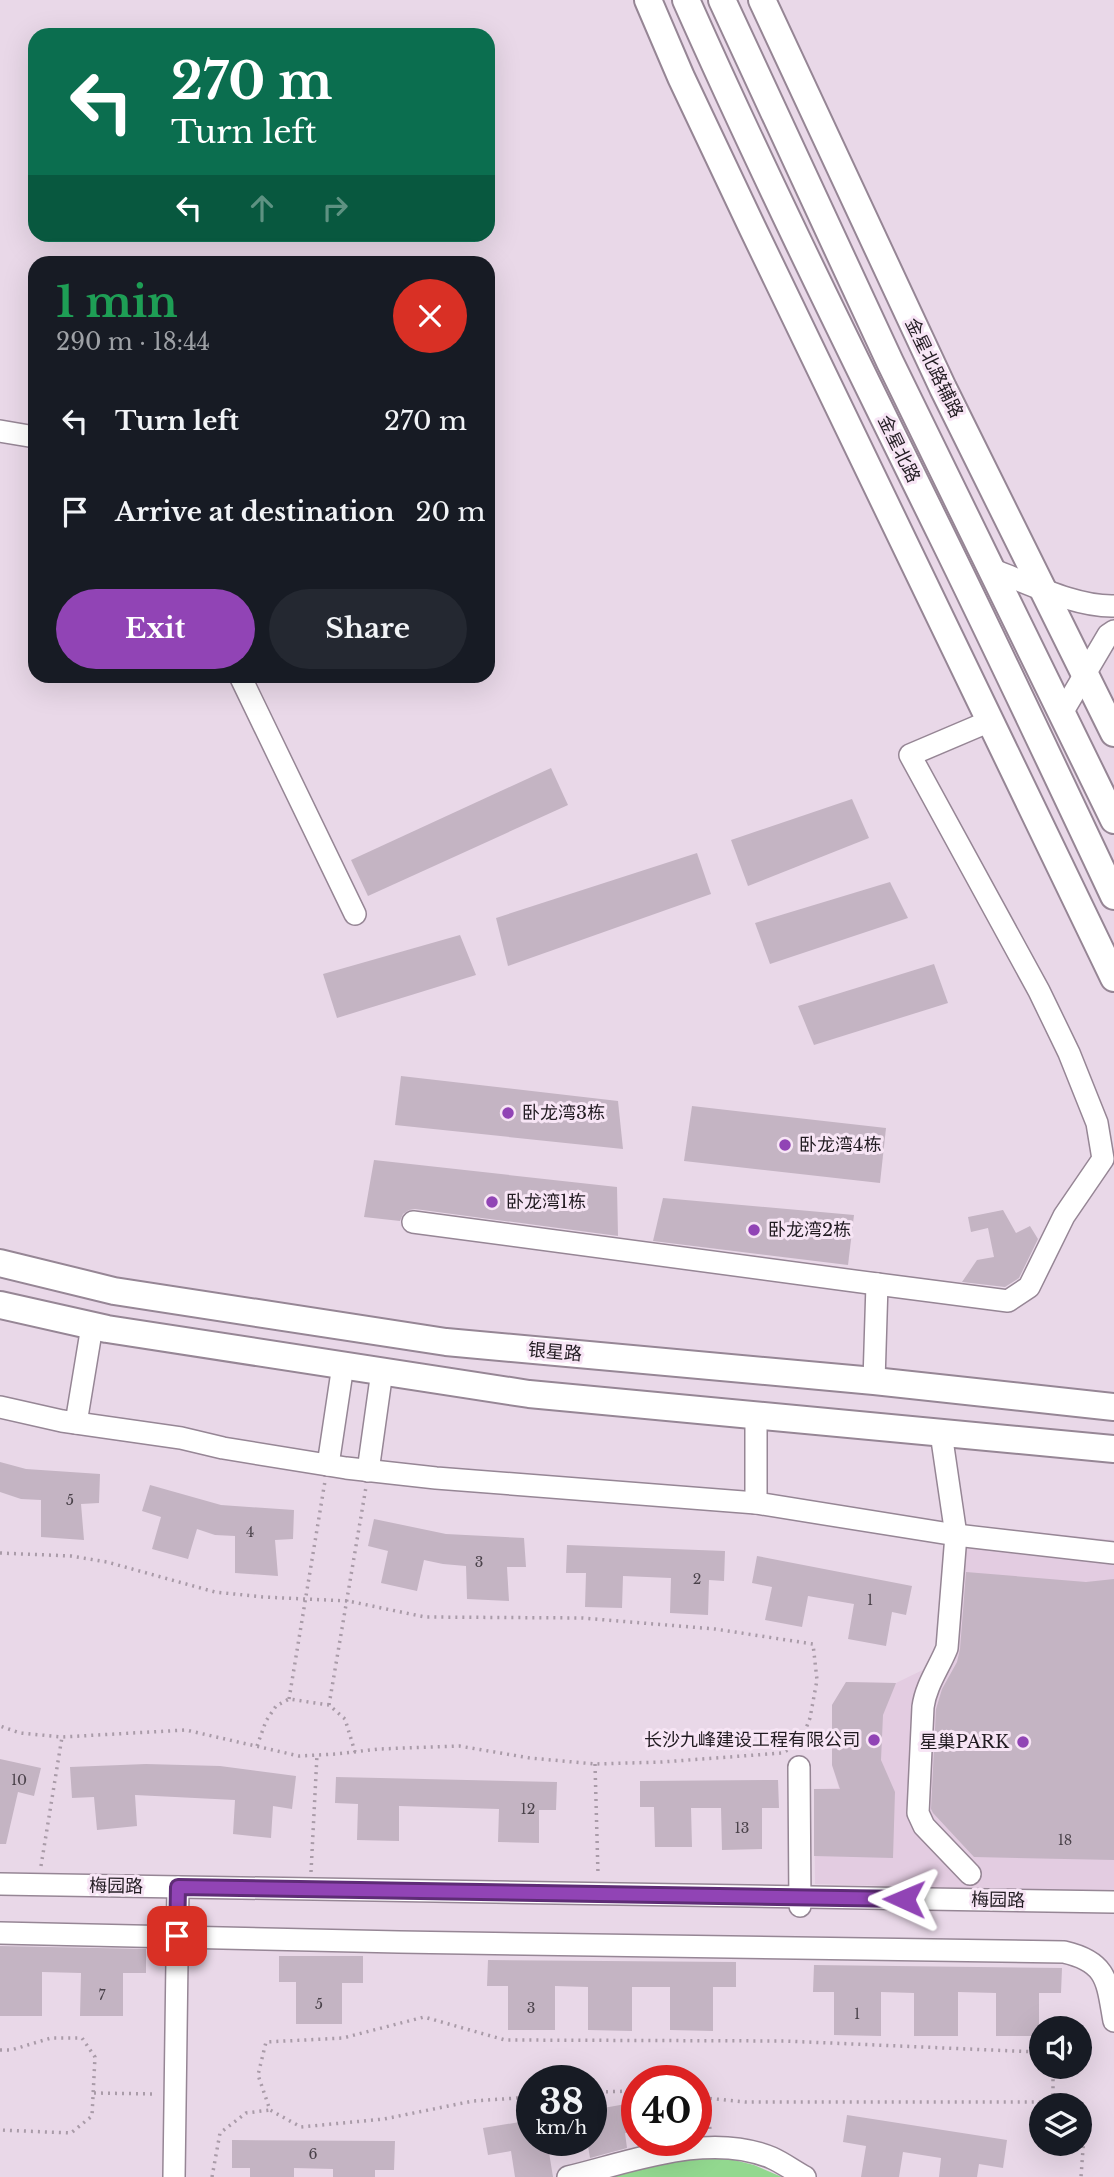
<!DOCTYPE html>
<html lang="en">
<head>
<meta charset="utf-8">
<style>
  :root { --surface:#171b24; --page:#242831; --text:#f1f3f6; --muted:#9ea1a6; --accent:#9144b5 }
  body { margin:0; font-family:"Libre Baskerville","Noto Sans SC",serif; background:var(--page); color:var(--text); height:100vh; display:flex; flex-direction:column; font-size:26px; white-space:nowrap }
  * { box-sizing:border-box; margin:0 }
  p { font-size:23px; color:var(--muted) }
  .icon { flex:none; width:38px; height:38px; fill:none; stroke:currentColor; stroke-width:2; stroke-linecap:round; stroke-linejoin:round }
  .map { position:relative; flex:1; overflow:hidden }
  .drawer { position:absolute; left:28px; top:256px; width:467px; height:427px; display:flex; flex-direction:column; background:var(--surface); border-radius:21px; box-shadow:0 7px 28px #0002 }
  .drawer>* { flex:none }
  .hud { position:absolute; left:28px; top:28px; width:467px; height:214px; border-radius:21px; box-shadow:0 7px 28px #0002; background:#0b6e4f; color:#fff; overflow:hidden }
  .fabs { position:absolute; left:1029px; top:2016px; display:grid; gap:14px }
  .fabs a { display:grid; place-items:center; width:63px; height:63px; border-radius:50%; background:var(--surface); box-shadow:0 7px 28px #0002; font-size:35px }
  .speed { position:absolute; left:516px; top:2065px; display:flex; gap:14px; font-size:35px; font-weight:700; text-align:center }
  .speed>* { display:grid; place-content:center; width:91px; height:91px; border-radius:50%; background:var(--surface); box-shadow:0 7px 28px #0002; line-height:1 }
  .speed small { font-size:18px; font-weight:400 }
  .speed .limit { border:10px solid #d22; background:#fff; color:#111 }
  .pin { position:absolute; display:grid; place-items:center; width:60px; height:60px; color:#fff; margin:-30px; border-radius:14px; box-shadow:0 4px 10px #0006 }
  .me { position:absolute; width:77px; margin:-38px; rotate:271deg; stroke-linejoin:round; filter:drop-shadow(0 0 5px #0008) }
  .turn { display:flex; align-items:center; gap:24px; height:147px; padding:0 28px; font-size:32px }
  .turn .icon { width:91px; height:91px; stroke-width:2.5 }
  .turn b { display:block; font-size:49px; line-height:60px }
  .lanes { display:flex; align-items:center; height:66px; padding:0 28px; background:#0003; justify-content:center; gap:35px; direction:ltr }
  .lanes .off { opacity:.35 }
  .round { display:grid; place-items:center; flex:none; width:74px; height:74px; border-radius:37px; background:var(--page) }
  .summary { display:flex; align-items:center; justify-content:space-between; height:119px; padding:0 28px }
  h1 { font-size:42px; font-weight:700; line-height:52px; color:#1e9e55 }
  .action { display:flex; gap:14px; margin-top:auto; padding:14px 28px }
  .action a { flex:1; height:80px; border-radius:42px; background:var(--accent); color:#fff; font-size:28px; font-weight:700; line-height:80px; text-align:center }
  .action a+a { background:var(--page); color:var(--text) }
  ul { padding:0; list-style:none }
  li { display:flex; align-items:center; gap:21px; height:91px; padding:0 28px }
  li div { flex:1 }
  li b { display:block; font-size:26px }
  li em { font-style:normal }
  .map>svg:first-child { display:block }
  .built { fill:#e3cce1 }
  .green { fill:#92d88f }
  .building { fill:#c4b4c3 }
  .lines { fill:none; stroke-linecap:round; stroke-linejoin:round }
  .minor-casing { stroke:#968695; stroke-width:24 }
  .major-casing { stroke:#968695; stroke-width:30 }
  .path { stroke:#a99ba8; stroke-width:3.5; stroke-dasharray:2 5; stroke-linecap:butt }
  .minor { stroke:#fff; stroke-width:21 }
  .major { stroke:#fff; stroke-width:26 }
  .route-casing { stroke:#5e2c76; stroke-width:18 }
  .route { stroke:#9144b5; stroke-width:12 }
  .poi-dot { fill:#9144b5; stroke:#f7e5f5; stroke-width:2.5 }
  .labels { text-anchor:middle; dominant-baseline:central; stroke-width:6; stroke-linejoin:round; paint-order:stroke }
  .number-label { font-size:14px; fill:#4a424a }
  .street-label { font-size:18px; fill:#221c22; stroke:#f7e5f5 }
  .poi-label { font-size:18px; fill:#221c22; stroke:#f7e5f5; text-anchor:start }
</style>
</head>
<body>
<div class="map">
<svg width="1114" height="2177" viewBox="0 0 1114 2177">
  <rect width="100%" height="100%" fill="#e9d8e8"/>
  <path class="built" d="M 955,1524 L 1114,1540 L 1114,1892 L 815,1884 L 814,1789 L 839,1788 L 832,1765 L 832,1705 L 846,1682 L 896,1683 L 941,1661 Z"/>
  <path class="green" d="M 714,2155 L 754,2165 L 782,2177 L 610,2177 L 676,2159 Z"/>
  <g class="building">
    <path d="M 551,768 L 568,805 L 368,896 L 351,860 Z"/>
    <path d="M 852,799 L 869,838 L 748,886 L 731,840 Z"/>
    <path d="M 697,853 L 711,894 L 508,966 L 496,918 Z"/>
    <path d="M 890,882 L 908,918 L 770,964 L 755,923 Z"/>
    <path d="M 460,935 L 476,975 L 337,1018 L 323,974 Z"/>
    <path d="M 934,964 L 948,1003 L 814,1045 L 798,1006 Z"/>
    <path d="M 401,1076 L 618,1101 L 623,1149 L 395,1125 Z"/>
    <path d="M 692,1106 L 886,1128 L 880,1183 L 684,1161 Z"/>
    <path d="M 374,1160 L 617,1187 L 618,1236 L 415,1209 L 409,1210 L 403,1214 L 400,1221 L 364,1217 Z"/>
    <path d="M 663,1198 L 854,1215 L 848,1265 L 653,1241 Z"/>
    <path d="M 1003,1210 L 1016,1233 L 1030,1226 L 1038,1239 L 1019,1278 L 1005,1287 L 962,1282 L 977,1260 L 994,1257 L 988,1228 L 971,1232 L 968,1217 Z"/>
    <path d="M 0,1462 L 26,1469 L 100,1474 L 99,1503 L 81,1504 L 84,1540 L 41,1537 L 41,1500 L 21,1499 L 0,1492 Z"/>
    <path d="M 150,1485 L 221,1505 L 294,1510 L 293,1539 L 275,1540 L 278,1576 L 235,1573 L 235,1536 L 215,1535 L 197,1529 L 188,1559 L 152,1549 L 161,1517 L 142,1511 Z"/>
    <path d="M 374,1519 L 446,1534 L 524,1538 L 526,1567 L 507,1567 L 509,1601 L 467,1599 L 466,1566 L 443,1564 L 424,1560 L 417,1591 L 381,1583 L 388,1551 L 368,1546 Z"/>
    <path d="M 567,1545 L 725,1551 L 724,1581 L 709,1580 L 708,1615 L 670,1613 L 671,1578 L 623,1576 L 622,1608 L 585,1607 L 586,1573 L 566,1573 Z"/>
    <path d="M 757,1556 L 912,1586 L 906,1615 L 892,1612 L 886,1646 L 848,1639 L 854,1604 L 808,1596 L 802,1627 L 765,1620 L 772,1587 L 752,1583 Z"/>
    <path d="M 966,1572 L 1086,1582 L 1114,1579 L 1114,1860 L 974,1857 L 933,1813 L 931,1809 L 936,1709 L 942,1689 L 957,1662 L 960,1649 Z"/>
    <path d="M 846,1682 L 896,1683 L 883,1715 L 881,1760 L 895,1792 L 893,1858 L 814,1856 L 814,1789 L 840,1789 L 832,1765 L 832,1705 Z"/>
    <path d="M 0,1759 L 41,1768 L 34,1796 L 18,1792 L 6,1844 L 0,1844 Z"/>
    <path d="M 146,1764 L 220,1766 L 296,1776 L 292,1809 L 273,1806 L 271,1838 L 233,1834 L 235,1800 L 135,1795 L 137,1826 L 97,1830 L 94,1797 L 72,1798 L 70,1767 Z"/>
    <path d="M 336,1777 L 557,1782 L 556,1810 L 539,1810 L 539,1843 L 498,1842 L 499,1809 L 399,1806 L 399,1841 L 357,1840 L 358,1804 L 335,1803 Z"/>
    <path d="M 778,1780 L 779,1808 L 762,1808 L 762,1849 L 722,1850 L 721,1808 L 691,1808 L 692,1847 L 655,1847 L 654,1807 L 640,1807 L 640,1781 Z"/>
    <path d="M 0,1946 L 146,1949 L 146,1973 L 123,1973 L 123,2016 L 80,2016 L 81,1973 L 42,1972 L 42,2016 L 0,2016 Z"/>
    <path d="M 279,1956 L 363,1956 L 363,1983 L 342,1983 L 342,2024 L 296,2024 L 296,1982 L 279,1982 Z"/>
    <path d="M 488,1960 L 736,1962 L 736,1987 L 713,1987 L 713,2031 L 670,2030 L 670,1987 L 632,1987 L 632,2031 L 588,2030 L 588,1987 L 555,1986 L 555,2030 L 508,2030 L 508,1986 L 487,1986 Z"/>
    <path d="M 814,1965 L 1062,1968 L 1061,1993 L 1039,1993 L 1039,2036 L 996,2036 L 996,1993 L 958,1992 L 958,2036 L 914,2036 L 914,1993 L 881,1992 L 881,2036 L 834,2035 L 834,1992 L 813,1992 Z"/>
    <path d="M 637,2102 L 637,2131 L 625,2133 L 627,2148 L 590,2158 L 587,2140 L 592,2140 L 592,2110 Z"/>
    <path d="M 847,2115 L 1007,2140 L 1003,2168 L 979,2164 L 977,2177 L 939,2177 L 941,2158 L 903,2152 L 899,2177 L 861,2177 L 866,2146 L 843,2142 Z"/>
    <path d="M 532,2120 L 532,2140 L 547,2140 L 553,2177 L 515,2177 L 511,2151 L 488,2155 L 483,2128 Z"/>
    <path d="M 232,2140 L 395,2141 L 394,2170 L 375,2170 L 375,2177 L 333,2177 L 333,2169 L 294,2168 L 294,2177 L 250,2177 L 250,2168 L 232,2168 Z"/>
  </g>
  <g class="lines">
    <g class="minor-casing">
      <g id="minor">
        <path d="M 0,431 L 35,437"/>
        <path d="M 993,570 C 1029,583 1075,607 1114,606"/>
        <path d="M 240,676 L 355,914"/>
        <path d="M 1062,713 L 1108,635 L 1114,631"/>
        <path d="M 413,1222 L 877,1284"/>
        <path d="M 874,1381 L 877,1284 L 1008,1301 L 1029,1287 L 1064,1216 L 1103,1159 L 1097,1123 L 1069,1053 L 1039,991 L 910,755 L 990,721"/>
        <path d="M 0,1407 L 62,1421 L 181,1438 L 223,1448 L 346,1468 L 436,1478 L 756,1503 L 956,1535 L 1114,1553"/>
        <path d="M 756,1415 L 756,1503"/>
        <path d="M 76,1423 L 92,1326"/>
        <path d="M 941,1433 L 956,1535 L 947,1648 C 939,1668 926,1685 923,1707 L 918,1813 L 924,1826 L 970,1874"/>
        <path d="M 328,1465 L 343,1365"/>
        <path d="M 368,1471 L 382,1371"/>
        <path d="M 799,1767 L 800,1906"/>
        <path d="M 0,1884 L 1114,1902"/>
        <path d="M 0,1933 L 399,1942 L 1064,1952 C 1108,1962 1107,1982 1114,2021"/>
        <path d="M 174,2177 L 178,1887"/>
        <path d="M 568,2177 C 631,2162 709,2131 772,2158 C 783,2163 794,2171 805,2177"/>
      </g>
    </g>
    <g class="major-casing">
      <g id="major">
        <path d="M 648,0 L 681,77 L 752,227 L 1114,978"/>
        <path d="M 686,0 C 766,180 854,357 941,534 C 1000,654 1057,775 1114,896"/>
        <path d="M 722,0 L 890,362 L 1114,820"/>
        <path d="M 762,0 L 943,388 L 1114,733"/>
        <path d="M 0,1263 L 114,1291 L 446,1342 L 874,1381 L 1114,1407"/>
        <path d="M 0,1305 L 107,1329 L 529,1394 L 1114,1449"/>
      </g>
    </g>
    <g class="path">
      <path d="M 0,1553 L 71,1556 L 107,1562 L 215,1592 L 263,1597 L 348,1601 L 425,1617 L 582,1618 L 715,1629 L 813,1644 L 817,1680 L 810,1718 L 800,1744 L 782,1753 L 662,1762 L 595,1764 L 530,1758 L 459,1746 L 379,1749 L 336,1754 L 299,1756 L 186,1730 L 62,1737 L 20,1733 L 0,1726"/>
      <path d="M 289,1699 L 325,1481"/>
      <path d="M 329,1705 L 366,1487"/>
      <path d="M 257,1746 L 266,1721 L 276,1706 L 289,1699 L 329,1705 L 345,1719 L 355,1752"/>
      <path d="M 595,1764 L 598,1874"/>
      <path d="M 41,1866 L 62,1737"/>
      <path d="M 311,1872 L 317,1755"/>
      <path d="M 0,2050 L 11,2050 L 51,2038 L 82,2038 L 95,2057 L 92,2116 L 71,2133 L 0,2130"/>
      <path d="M 1049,2067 L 1053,2071 L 1053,2102"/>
      <path d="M 592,2092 L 637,2091"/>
      <path d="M 94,2093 L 155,2094"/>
      <path d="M 532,2097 L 473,2101 L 384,2119 L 301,2127 L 270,2110 L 258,2075 L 266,2042 L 343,2038 L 424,2017 L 505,2040 L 784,2041 L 1037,2052 L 1041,2057"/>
      <path d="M 696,2097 L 745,2102 L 1053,2102 L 1058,2105"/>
      <path d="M 707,2099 L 710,2130"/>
      <path d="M 1080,2126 L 1084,2135 L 1081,2177"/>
      <path d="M 212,2177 L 220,2133 L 246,2113 L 270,2110"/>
    </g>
    <use href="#minor" class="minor"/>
    <use href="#major" class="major"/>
  </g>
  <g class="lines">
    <g class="route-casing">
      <path id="route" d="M 177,1936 L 178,1887 L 904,1899"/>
    </g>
    <use href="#route" class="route"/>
  </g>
  <g class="poi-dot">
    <circle cx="508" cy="1113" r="7"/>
    <circle cx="785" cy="1145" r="7"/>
    <circle cx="492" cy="1202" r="7"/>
    <circle cx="754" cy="1230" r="7"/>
    <circle cx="874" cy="1740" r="7"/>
    <circle cx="1023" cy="1742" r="7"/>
  </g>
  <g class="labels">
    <g class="number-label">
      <text x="70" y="1500">5</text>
      <text x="250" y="1532">4</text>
      <text x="479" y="1562">3</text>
      <text x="697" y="1579">2</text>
      <text x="870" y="1600">1</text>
      <text x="19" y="1780">10</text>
      <text x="528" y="1809">12</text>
      <text x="742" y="1828">13</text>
      <text x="1065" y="1840">18</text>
      <text x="102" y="1995">7</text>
      <text x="319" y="2004">5</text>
      <text x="531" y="2008">3</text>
      <text x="857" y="2014">1</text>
      <text x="313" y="2154">6</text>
    </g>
    <g class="street-label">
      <text transform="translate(934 368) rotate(64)">金星北路辅路</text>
      <text transform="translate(899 449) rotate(64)">金星北路</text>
      <text transform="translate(555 1352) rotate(5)">银星路</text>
      <text transform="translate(116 1886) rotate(1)">梅园路</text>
      <text transform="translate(998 1900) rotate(1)">梅园路</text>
    </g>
    <g class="poi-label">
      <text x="522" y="1113">卧龙湾3栋</text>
      <text x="799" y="1145">卧龙湾4栋</text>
      <text x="506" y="1202">卧龙湾1栋</text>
      <text x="768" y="1230">卧龙湾2栋</text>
      <text x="860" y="1740" text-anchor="end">长沙九峰建设工程有限公司</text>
      <text x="1009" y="1742" text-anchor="end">星巢PARK</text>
    </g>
  </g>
</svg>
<div class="fabs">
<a><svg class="icon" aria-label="sound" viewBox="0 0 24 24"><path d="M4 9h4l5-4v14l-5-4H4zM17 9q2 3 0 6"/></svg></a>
<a><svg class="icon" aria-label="layers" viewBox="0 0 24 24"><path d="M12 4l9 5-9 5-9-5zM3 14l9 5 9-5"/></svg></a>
</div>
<div class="speed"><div>38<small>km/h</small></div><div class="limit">40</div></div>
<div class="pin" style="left:177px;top:1936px;background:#d93025"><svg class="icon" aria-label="arrive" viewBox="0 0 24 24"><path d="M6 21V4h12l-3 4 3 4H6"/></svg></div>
<svg class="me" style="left:904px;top:1899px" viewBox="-20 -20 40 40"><path d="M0-17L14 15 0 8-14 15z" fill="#9144b5" stroke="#fff" stroke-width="4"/></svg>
<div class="hud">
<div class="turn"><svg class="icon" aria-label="left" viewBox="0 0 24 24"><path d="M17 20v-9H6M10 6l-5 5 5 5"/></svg><div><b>270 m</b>Turn left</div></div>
<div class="lanes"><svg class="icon" aria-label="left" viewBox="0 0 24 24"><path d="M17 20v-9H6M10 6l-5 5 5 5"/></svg><svg class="icon off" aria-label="ahead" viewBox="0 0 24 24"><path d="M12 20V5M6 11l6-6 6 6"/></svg><svg class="icon off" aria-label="right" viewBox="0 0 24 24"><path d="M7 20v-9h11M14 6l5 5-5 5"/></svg></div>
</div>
<section class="drawer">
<div class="summary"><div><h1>1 min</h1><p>290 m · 18:44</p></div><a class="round" style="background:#d93025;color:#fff"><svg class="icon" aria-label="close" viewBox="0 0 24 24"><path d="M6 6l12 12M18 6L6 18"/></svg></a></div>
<ul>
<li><svg class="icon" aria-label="left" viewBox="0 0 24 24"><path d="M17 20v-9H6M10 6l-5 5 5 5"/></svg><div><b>Turn left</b></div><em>270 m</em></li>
<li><svg class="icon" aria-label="arrive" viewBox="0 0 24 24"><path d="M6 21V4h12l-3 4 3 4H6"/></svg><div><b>Arrive at destination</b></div><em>20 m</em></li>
</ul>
<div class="action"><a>Exit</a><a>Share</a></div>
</section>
</div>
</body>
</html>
